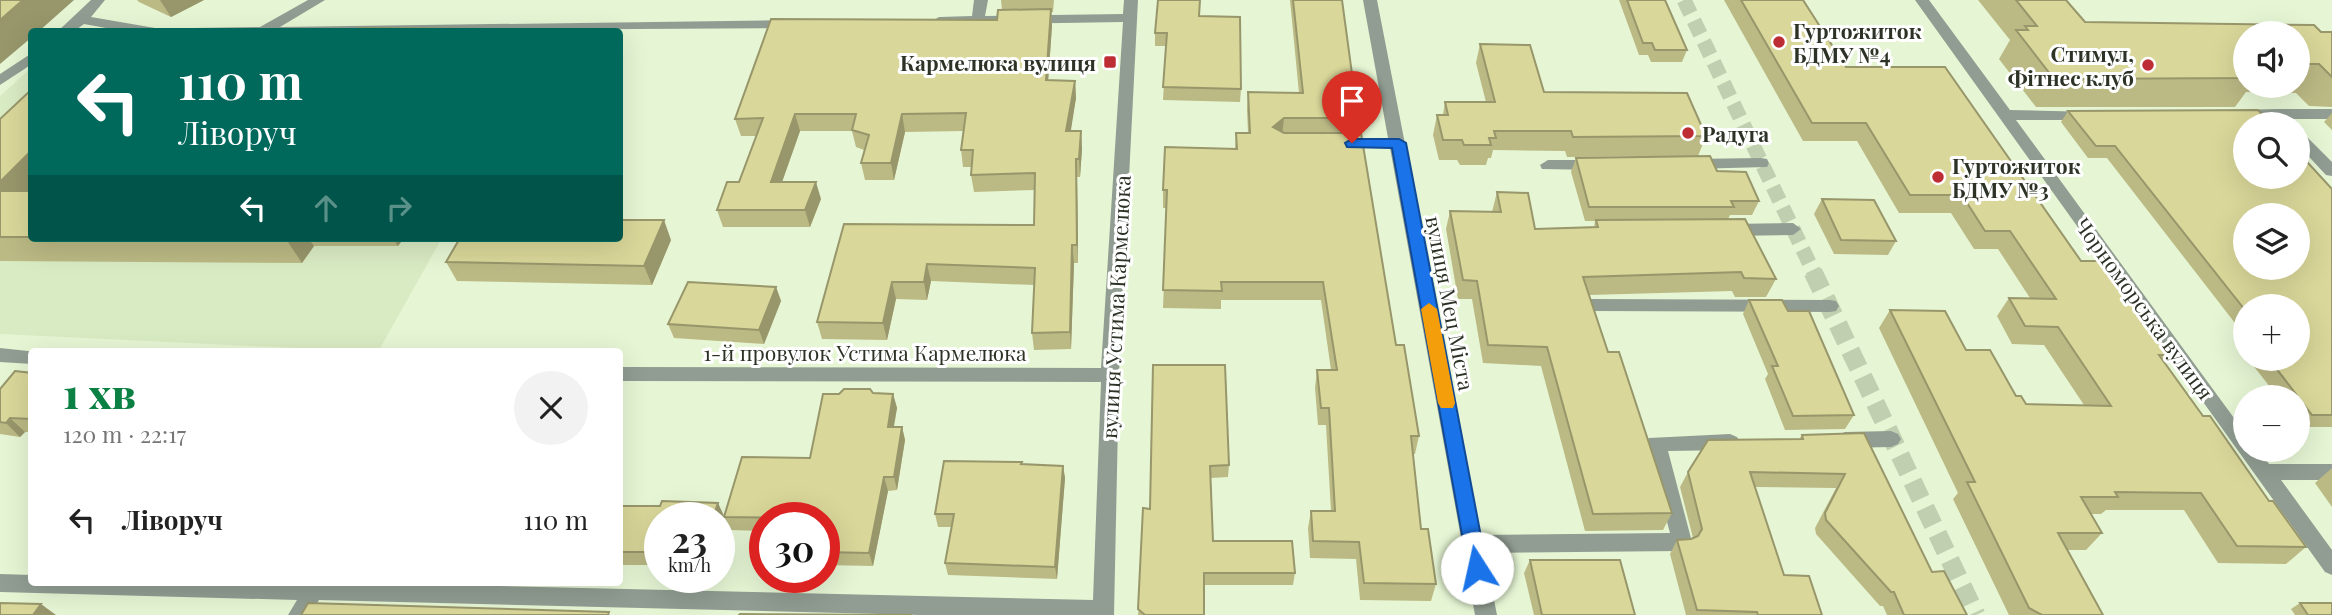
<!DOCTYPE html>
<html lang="uk">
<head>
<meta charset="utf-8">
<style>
  :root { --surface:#fff; --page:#f2f2f2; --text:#222; --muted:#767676; --accent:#0b8043 }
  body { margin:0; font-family:"Playfair Display",serif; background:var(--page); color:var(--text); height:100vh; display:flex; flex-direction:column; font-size:26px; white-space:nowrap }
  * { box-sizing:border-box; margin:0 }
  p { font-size:23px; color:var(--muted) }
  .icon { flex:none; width:38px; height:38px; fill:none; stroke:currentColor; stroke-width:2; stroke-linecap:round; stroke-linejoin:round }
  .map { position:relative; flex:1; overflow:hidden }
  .drawer { position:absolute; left:28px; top:348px; width:595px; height:238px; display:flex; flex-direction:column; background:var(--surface); border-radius:7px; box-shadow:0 7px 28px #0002 }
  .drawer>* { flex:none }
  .top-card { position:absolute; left:28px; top:28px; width:595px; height:214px; border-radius:7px; box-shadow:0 7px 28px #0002; background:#00695c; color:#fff; overflow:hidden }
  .controls { position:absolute; left:2233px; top:21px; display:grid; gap:14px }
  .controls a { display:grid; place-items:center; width:77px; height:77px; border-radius:50%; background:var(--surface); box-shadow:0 7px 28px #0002; font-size:35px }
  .speed { position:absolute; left:644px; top:502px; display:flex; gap:14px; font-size:35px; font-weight:700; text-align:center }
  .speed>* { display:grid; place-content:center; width:91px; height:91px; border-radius:50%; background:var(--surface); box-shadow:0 7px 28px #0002; line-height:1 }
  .speed small { font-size:18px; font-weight:400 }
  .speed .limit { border:10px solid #d22; background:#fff; color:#111 }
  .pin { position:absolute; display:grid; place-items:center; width:60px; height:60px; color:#fff; margin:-72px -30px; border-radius:50% 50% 50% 0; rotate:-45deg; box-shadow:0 0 7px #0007 }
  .pin .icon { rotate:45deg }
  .me { position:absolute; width:77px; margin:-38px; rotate:350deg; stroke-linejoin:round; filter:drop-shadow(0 0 5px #0008) }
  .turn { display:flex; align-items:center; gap:24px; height:147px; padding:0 35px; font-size:32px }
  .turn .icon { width:91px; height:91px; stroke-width:2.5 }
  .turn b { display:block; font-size:49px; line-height:60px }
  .lanes { display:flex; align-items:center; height:66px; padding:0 35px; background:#0003; justify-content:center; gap:35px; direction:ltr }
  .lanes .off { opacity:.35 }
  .round { display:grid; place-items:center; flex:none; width:74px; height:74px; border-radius:37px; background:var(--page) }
  .overview { display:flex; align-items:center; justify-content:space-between; height:119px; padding:0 35px }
  h1 { font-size:42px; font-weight:800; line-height:52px; color:var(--accent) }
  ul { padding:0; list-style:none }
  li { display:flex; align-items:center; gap:21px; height:105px; padding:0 35px }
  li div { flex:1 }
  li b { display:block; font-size:26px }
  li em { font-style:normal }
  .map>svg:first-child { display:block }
  .built { fill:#d9ebc3 }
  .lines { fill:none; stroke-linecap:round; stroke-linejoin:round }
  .minor-tunnel-far1 { stroke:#c1cfb1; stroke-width:15; stroke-dasharray:15 8; stroke-linecap:butt }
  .minor-tunnel { stroke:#c1cfb1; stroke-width:19; stroke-dasharray:19 10; stroke-linecap:butt }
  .minor { fill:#919d92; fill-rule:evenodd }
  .wall { fill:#bbb984; fill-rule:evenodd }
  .shaded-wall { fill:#98966b }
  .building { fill:#d9d799; stroke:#98966b; stroke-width:2; fill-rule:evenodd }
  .route { fill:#1a73e8; stroke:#114b97; stroke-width:2 }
  .slow { fill:#f59e0b }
  .poi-dot { fill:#bd2d34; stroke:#fff; stroke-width:2.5 }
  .labels { text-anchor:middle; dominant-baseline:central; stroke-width:6; stroke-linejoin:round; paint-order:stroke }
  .poi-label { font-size:21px; font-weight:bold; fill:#2c3225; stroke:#fff; text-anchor:start }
  .street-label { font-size:21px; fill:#2c3225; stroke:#fff }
</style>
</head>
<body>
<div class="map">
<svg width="2332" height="615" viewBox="0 0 2332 615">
  <rect width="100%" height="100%" fill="#e6f6d4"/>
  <path class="built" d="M 31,68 L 32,238 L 442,238 L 378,352 L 0,334 L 0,96 Z"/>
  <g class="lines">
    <path class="minor-tunnel-far1" d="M 1684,0 L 1814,273"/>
    <path class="minor-tunnel" d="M 1813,272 L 1976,615"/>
    <g class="minor">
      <path d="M 91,0 L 105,0 L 91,17 L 155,28 L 162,32 L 128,32 L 84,24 L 73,32 L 57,32 Z"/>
      <path d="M 308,0 L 325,0 L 280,27 L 792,20 L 799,24 L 792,28 L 186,32 L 193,28 L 260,27 Z"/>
      <path d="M 974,0 L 988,0 L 985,16 L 1123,14 L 1124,0 L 1138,0 L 1119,375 L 1114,615 L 920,615 L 319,600 L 310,615 L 288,615 L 297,600 L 0,592 L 0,574 L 32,575 L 32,583 L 372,583 L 1093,600 L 1101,382 L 620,381 L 620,367 L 1101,368 L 1123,22 L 939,25 L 932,21 L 939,17 L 972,16 Z"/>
      <path d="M 1363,0 L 1377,0 L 1481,535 L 1670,533 L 1646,443 L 1649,438 L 1730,434 L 1737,437 L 1740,442 L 1737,447 L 1730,450 L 1668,451 L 1692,542 L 1689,548 L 1682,551 L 1485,553 L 1497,615 L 1475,615 L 1390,148 L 1339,148 L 1331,143 L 1339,138 L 1388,138 Z"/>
      <path d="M 1915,0 L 1929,0 L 2010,110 L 2095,112 L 2098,115 L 2090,120 L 2016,120 L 2245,433 L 2245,450 L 2259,450 L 2269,464 L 2332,464 L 2332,480 L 2281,480 L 2332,550 L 2332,575 L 2325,572 Z"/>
      <path d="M 32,53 L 32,64 L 0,85 L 0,74 Z"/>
      <path d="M 2276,109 L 2332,109 L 2332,119 L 2289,119 L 2293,124 L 2278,124 L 2272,119 L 2240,120 L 2232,115 L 2240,110 Z"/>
      <path d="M 2298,131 L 2303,133 L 2332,162 L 2332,176 L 2326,175 L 2298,145 Z"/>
      <path d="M 1761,158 L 1767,159 L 1769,163 L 1767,167 L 1691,169 L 1683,164 L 1691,159 Z"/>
      <path d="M 1548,160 L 1597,160 L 1605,165 L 1597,170 L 1542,169 L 1540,165 Z"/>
      <path d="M 1793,223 L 1801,229 L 1793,235 L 1726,236 L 1718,230 L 1726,224 Z"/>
      <path d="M 1591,299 L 1830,300 L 1836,301 L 1839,306 L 1836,311 L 1830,312 L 1591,311 L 1585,310 L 1582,305 L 1585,300 Z"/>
      <path d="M 0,348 L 37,352 L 32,352 L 32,364 L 0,362 Z"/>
      <path d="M 1891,431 L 1898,434 L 1901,439 L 1898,444 L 1891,447 L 1845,448 L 1838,445 L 1835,440 L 1838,435 L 1845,432 Z"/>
    </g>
  </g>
  <g class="wall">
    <path d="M 137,0 L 204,0 L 171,17 L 139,2 Z"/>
    <path d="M 1001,0 L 1054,0 L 1053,12 L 1051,12 L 1052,26 L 1048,80 L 1075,81 L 1076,98 L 1070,131 L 1081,131 L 1082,149 L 1080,177 L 1077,177 L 1078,263 L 1074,263 L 1071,349 L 1034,350 L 1032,333 L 1034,285 L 931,281 L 927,300 L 896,299 L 887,340 L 822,339 L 817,322 L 844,224 L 1034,225 L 1035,190 L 974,192 L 971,175 L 972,167 L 963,167 L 961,150 L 964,131 L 905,132 L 894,180 L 865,180 L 861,163 L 864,150 L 856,147 L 852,131 L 800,131 L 782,182 L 821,199 L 810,227 L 723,227 L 717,210 L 739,182 L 757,136 L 741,136 L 735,119 L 997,20 L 1002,10 Z"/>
    <path d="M 1290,0 L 1342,0 L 1358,118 L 1356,133 L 1396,345 L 1419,436 L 1415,454 L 1413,454 L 1421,529 L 1436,584 L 1431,601 L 1360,600 L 1356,559 L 1310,558 L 1308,528 L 1311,511 L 1331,511 L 1326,425 L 1318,425 L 1315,388 L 1317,370 L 1331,370 L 1321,300 L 1221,300 L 1221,309 L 1163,308 L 1167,208 L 1163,208 L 1163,190 L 1235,149 L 1236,133 L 1248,133 L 1247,110 L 1248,92 L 1299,93 Z"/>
    <path d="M 1619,0 L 1665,0 L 1687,50 L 1682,62 L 1651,62 L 1648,55 L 1639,55 Z"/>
    <path d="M 1724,0 L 1803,0 L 1846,67 L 2081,261 L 2169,355 L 2163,361 L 2203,416 L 2306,547 L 2286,564 L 2218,563 L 2184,510 L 2106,510 L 2101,514 L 2091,514 L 2102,533 L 2086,550 L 2068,550 L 2103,615 L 2009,615 L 1953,499 L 1958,493 L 1879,328 L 1890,310 L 1966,350 L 2026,404 L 2084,405 L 2044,345 L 2012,344 L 1997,316 L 2009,298 L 2030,298 L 1998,249 L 1974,249 L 1951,213 L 1899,213 L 1857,141 L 1803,141 Z"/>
    <path d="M 1978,0 L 2066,0 L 2085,22 L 2332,32 L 2332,107 L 2309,106 L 2296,93 L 2246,92 L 2235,107 L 2036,107 L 1999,59 L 2010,40 ZM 2245,33 L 2298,33 L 2298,86 L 2245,86 Z"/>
    <path d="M 1200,16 L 1241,89 L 1240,102 L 1163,100 L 1166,46 L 1155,46 L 1155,33 Z"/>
    <path d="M 1480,44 L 1544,92 L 1706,136 L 1698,156 L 1567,157 L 1565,151 L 1493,150 L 1491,158 L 1488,158 L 1486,165 L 1460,165 L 1457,160 L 1439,160 L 1433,135 L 1437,115 L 1443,115 L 1445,102 L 1486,102 L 1476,63 Z"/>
    <path d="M 32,89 L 32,238 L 404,238 L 398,246 L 314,246 L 302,263 L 0,261 L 0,119 Z"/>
    <path d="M 2068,111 L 2332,189 L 2332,427 L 2300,427 L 2298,424 L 2298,397 L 2278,397 L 2248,359 L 2298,359 L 2245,306 L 2245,336 L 2107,158 L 2088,158 L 2061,122 Z"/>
    <path d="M 2332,113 L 2332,130 L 2324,122 Z"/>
    <path d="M 1576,158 L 1717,171 L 1759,201 L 1752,215 L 1730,215 L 1728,219 L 1776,279 L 1766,297 L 1735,297 L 1732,291 L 1589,295 L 1608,352 L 1672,513 L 1663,530 L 1585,531 L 1541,366 L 1483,363 L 1472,299 L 1458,299 L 1446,229 L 1450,211 L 1492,212 L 1497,192 L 1535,229 L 1594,227 L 1595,221 L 1585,221 L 1571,172 Z"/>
    <path d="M 1822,199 L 1896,241 L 1888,255 L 1834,254 L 1814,214 Z"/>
    <path d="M 671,240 L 652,285 L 457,281 L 446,262 Z"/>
    <path d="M 776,287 L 781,301 L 764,344 L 674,338 L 668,324 Z"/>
    <path d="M 1749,300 L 1854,415 L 1845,429 L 1785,430 L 1765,379 L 1768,374 L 1743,314 Z"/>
    <path d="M 1225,365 L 1229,465 L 1228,477 L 1211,478 L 1213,541 L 1295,573 L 1293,585 L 1204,585 L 1204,615 L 1138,615 L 1150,509 Z"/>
    <path d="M 32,373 L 32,432 L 25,432 L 20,437 L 0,434 L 0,389 Z"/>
    <path d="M 873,393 L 893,394 L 897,408 L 894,427 L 902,427 L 905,440 L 897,490 L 888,491 L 873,566 L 824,565 L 824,518 L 765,518 L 765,531 L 730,530 L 724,517 L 719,533 L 719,518 L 660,518 L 660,565 L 620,565 L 620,506 L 724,516 L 810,458 Z"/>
    <path d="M 1864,433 L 1932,572 L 1967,615 L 1887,615 L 1883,606 L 1880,606 L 1816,534 L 1815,528 L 1836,488 L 1755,487 L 1784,575 L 1822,615 L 1686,615 L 1670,554 L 1677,540 L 1693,538 L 1680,487 L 1688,472 L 1799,439 L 1802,435 Z"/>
    <path d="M 1022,462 L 1022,464 L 1063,466 L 1065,478 L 1057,579 L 948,575 L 945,563 L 952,527 L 938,527 L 935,514 Z"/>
    <path d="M 2332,468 L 2332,507 L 2315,483 Z"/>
    <path d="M 1530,560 L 1635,615 L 1534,615 L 1524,573 Z"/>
    <path d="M 2300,603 L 2332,615 L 2295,615 L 2291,609 Z"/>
  </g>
  <g class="shaded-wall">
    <path d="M 23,0 L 74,0 L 38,32 L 32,32 L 32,37 L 0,64 L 0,20 Z"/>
    <path d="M 160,0 L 204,0 L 171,17 Z"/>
    <path d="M 1051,9 L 1052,26 L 1047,97 L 1046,80 Z"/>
    <path d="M 1075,81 L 1076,98 L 1068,149 L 1066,131 Z"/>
    <path d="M 795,114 L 800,131 L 776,199 L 771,182 Z"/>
    <path d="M 902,114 L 905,132 L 894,180 L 891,163 Z"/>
    <path d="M 1284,118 L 1282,136 L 1273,127 Z"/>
    <path d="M 1081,131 L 1082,149 L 1080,177 L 1079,159 Z"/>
    <path d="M 32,150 L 32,195 L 0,200 L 0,182 Z"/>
    <path d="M 1076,159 L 1077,177 L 1078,263 L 1077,245 Z"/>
    <path d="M 816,182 L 821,199 L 810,227 L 805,210 Z"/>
    <path d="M 664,220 L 671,240 L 652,285 L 644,266 Z"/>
    <path d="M 287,238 L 308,238 L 314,246 L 302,263 L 286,239 Z"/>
    <path d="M 393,238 L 404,238 L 398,246 Z"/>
    <path d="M 1072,245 L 1074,263 L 1071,349 L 1070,332 Z"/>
    <path d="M 927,264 L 931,281 L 927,300 L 924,282 Z"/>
    <path d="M 892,282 L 896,299 L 887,340 L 883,323 Z"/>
    <path d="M 776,287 L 781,301 L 764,344 L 759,330 Z"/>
    <path d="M 893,394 L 897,408 L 891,441 L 888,427 Z"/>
    <path d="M 10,418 L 25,432 L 20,437 L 6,423 Z"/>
    <path d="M 902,427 L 905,440 L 897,490 L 894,477 Z"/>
    <path d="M 1063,466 L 1065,478 L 1057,579 L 1055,567 Z"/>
    <path d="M 884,477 L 888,491 L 873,566 L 869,553 Z"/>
    <path d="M 718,503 L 724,516 L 719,533 L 719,518 L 713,518 Z"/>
    <path d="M 41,604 L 56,615 L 33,615 Z"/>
  </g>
  <g class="building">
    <path d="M 0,0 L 23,0 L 0,20 Z"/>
    <path d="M 1158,0 L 1200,0 L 1199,16 L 1240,17 L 1241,89 L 1163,87 L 1167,33 L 1155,33 Z"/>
    <path d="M 1293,0 L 1342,0 L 1358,118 L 1284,118 L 1273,127 L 1284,133 L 1361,133 L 1396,345 L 1404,345 L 1419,436 L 1411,436 L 1421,529 L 1428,529 L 1436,584 L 1364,583 L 1359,542 L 1313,541 L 1311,511 L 1335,511 L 1329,408 L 1321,408 L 1317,370 L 1337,370 L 1323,282 L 1221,282 L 1222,291 L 1163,290 L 1167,190 L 1163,190 L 1165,147 L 1237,149 L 1236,133 L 1250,133 L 1248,92 L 1303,93 Z"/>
    <path d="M 1627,0 L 1665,0 L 1687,50 L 1655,50 L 1652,43 L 1643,43 Z"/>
    <path d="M 1741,0 L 1803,0 L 1846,67 L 1945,67 L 2081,261 L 2101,261 L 2169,355 L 2159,355 L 2203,416 L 2210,416 L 2269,501 L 2273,501 L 2306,547 L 2237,546 L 2201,493 L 2115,492 L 2118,497 L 2081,497 L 2102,533 L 2058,533 L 2103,615 L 2042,615 L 2029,608 L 1967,482 L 1975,482 L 1890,310 L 1945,311 L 1966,350 L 1990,350 L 2016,396 L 2021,396 L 2026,404 L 2111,406 L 2058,327 L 2025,326 L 2009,298 L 2056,299 L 2010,231 L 1985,231 L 1962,195 L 1910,195 L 1866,123 L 1812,123 Z"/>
    <path d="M 2016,0 L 2066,0 L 2085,22 L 2314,25 L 2321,32 L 2332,32 L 2332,77 L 2319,64 L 2298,64 L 2298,33 L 2245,33 L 2245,64 L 2243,64 L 2245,67 L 2245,78 L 2054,79 L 2016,30 L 2028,30 L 2025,26 L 2037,26 Z"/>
    <path d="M 1051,9 L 1046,80 L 1075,81 L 1066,131 L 1081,131 L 1079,159 L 1076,159 L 1077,245 L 1072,245 L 1070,332 L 1032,333 L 1035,268 L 927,264 L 924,282 L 892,282 L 883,323 L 817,322 L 844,224 L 1034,225 L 1035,173 L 971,175 L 973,150 L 961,150 L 966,113 L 902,114 L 891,163 L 861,163 L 869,135 L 852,130 L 856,114 L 795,114 L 771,182 L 816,182 L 805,210 L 717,210 L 727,182 L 739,182 L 763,118 L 735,119 L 771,19 L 997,20 L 998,10 Z"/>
    <path d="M 359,28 L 498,29 L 497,32 L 356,32 Z"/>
    <path d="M 1480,44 L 1530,45 L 1544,92 L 1687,93 L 1706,136 L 1573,137 L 1571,131 L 1494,131 L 1496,138 L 1489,138 L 1491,145 L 1464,145 L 1462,140 L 1443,140 L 1437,115 L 1448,115 L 1445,102 L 1495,102 Z"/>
    <path d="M 32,89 L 32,150 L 0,182 L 0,119 Z"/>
    <path d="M 2258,110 L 2271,124 L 2245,124 L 2245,177 L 2298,177 L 2298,152 L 2332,189 L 2332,415 L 2312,415 L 2269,359 L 2298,359 L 2298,306 L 2245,306 L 2245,310 L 2115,146 L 2096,146 L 2068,111 ZM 2245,215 L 2298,215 L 2298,268 L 2245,268 Z"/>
    <path d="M 1710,156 L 1717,171 L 1746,172 L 1759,201 L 1731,201 L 1734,207 L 1589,207 L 1576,158 Z"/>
    <rect x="0" y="191" width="32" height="46"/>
    <path d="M 1497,192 L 1528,193 L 1535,229 L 1598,227 L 1596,220 L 1745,219 L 1776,279 L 1744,278 L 1741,272 L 1583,277 L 1608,352 L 1619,352 L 1672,513 L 1593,514 L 1547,347 L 1488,345 L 1477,281 L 1463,280 L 1450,211 L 1501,212 Z"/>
    <path d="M 1822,199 L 1874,200 L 1896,241 L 1841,240 Z"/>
    <path d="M 620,220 L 664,220 L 644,266 L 446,262 L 460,238 L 620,238 Z"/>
    <path d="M 123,238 L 287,238 L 286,239 Z"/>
    <path d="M 688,282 L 776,287 L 759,330 L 668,324 Z"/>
    <path d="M 1749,300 L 1782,300 L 1788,311 L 1809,311 L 1854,415 L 1793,416 L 1772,366 L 1778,366 Z"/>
    <path d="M 1153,365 L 1225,365 L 1229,465 L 1210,466 L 1213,541 L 1292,541 L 1295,573 L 1204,573 L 1204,615 L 1145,615 L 1138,609 L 1143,508 L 1150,509 Z"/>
    <path d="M 15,371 L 32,373 L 32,419 L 10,418 L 6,423 L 0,422 L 0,389 Z"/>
    <path d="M 844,389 L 870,389 L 873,393 L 893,394 L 888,427 L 902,427 L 894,477 L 884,477 L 869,553 L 824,552 L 824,518 L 724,517 L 742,457 L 810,458 L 823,394 L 839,394 Z"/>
    <path d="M 1864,433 L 1932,572 L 1944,571 L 1967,615 L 1904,615 L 1894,592 L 1891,592 L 1826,520 L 1825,513 L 1845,474 L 1750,472 L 1784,575 L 1809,576 L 1822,615 L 1758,615 L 1757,612 L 1697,610 L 1677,540 L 1691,539 L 1698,536 L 1702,529 L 1688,472 L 1708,440 L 1803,439 L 1802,435 Z"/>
    <path d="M 944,461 L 1022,462 L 1021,464 L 1063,466 L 1055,567 L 945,563 L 954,514 L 935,514 Z"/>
    <path d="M 662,501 L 718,503 L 713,518 L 660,518 L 660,552 L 620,552 L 620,506 L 660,506 Z"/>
    <path d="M 1530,560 L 1620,560 L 1635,615 L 1542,615 Z"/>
    <path d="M 0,603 L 41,604 L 33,615 L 0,615 Z"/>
    <path d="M 308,603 L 609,612 L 608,615 L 301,615 Z"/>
    <path d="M 2300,603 L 2332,603 L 2332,615 L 2308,615 Z"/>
    <path d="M 740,614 L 912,615 L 739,615 Z"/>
  </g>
  <path class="route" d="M 1352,139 L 1399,139 L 1406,143 L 1487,568 L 1484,574 L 1477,576 L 1471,574 L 1468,568 L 1392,148 L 1347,147 L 1345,143 Z"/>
  <path class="slow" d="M 1429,303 L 1437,309 L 1455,403 L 1453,408 L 1441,408 L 1438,403 L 1421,309 Z"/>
  <g class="poi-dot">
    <circle cx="1779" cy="42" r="7"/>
    <rect x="1103" y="55" width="14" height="14" rx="3.5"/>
    <circle cx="2148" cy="65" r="7"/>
    <circle cx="1688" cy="133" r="7"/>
    <circle cx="1938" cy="177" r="7"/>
  </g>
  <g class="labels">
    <g class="poi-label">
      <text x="1793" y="30">Гуртожиток<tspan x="1793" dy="24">БДМУ №4</tspan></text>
      <text x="2134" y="53" text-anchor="end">Стимул,<tspan x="2134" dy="24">Фітнес клуб</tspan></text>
      <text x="1096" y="62" text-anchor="end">Кармелюка вулиця</text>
      <text x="1702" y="133">Радуга</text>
      <text x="1952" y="165">Гуртожиток<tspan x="1952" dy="24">БДМУ №3</tspan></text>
    </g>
    <g class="street-label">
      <text transform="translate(1451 303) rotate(79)">вулиця Мец Міста</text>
      <text transform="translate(1115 307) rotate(-87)">вулиця Устима Кармелюка</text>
      <text transform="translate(2145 308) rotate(54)">Чорноморська вулиця</text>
      <text x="865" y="352">1-й провулок Устима Кармелюка</text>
    </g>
  </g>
</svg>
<div class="controls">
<a><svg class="icon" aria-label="sound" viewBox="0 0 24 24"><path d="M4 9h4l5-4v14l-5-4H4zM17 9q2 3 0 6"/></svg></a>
<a><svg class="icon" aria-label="search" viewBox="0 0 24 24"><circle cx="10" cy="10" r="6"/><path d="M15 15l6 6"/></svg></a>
<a><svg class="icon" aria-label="layers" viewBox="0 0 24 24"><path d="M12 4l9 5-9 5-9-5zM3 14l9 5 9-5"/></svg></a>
<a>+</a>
<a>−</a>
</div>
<div class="speed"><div>23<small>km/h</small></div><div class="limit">30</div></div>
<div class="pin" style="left:1352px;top:143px;background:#d93025"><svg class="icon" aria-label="arrive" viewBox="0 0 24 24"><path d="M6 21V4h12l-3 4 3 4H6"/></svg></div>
<svg class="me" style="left:1477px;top:568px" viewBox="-20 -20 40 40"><circle r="19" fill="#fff"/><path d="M0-13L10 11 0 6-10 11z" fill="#1a73e8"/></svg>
<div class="top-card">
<div class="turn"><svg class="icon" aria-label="left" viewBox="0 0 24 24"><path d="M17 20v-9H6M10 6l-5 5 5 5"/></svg><div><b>110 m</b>Ліворуч</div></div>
<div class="lanes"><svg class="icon" aria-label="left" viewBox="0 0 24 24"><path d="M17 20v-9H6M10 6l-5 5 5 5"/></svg><svg class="icon off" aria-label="ahead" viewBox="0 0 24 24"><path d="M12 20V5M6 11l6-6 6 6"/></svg><svg class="icon off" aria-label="right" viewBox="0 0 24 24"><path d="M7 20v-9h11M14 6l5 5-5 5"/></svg></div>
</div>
<section class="drawer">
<div class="overview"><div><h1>1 хв</h1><p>120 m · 22:17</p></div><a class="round"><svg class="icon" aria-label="close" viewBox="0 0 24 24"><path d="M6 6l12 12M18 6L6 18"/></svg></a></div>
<ul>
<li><svg class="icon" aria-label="left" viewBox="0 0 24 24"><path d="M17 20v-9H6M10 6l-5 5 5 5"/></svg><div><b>Ліворуч</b></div><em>110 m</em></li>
</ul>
</section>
</div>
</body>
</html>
